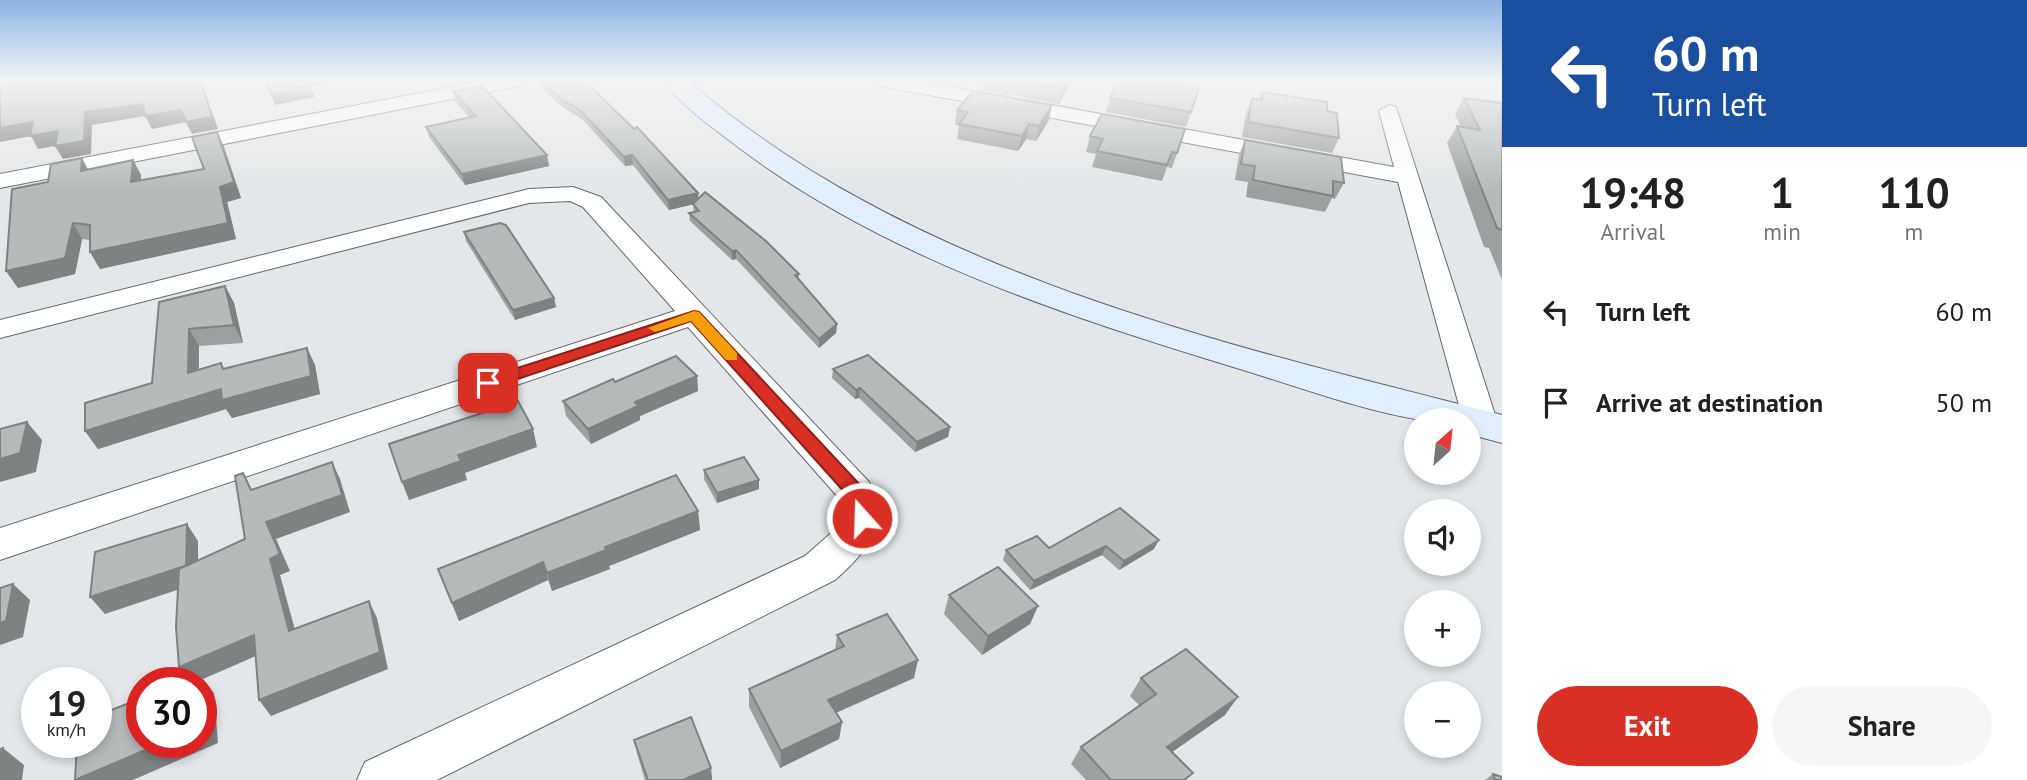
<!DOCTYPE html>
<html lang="en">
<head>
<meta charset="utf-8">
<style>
  :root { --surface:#fff; --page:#f6f6f6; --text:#202124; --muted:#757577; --accent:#d93025 }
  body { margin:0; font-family:"PT Sans",sans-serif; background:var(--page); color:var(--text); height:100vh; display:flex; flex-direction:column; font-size:26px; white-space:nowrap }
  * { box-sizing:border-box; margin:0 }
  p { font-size:23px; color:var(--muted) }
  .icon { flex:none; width:38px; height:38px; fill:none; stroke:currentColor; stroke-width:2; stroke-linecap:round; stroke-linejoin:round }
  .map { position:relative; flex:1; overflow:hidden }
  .drawer { display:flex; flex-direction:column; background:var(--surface); width:525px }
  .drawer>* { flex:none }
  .banner { background:#1a4fa0; color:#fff; overflow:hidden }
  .needle { width:46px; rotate:27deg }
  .buttons { position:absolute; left:1404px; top:408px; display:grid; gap:14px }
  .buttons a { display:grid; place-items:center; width:77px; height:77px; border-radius:50%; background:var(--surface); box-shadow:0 4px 10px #0003; font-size:35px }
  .speed { position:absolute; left:21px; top:667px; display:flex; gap:14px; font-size:35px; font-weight:700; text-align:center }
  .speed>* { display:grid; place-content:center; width:91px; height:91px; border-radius:50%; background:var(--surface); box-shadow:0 4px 10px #0003; line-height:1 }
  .speed small { font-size:18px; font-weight:400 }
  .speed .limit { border:10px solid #d22; background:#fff; color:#111 }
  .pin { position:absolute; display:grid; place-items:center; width:60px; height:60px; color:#fff; margin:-30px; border-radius:14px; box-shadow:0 4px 10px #0006 }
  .me { position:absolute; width:77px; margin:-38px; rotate:340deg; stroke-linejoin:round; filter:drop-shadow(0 0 5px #0008) }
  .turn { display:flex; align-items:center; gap:24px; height:147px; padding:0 35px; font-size:32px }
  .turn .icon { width:91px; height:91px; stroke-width:2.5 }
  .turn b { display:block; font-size:49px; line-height:60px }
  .eta { display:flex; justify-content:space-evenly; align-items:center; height:119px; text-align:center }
  .eta b { font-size:42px; font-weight:800; line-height:49px }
  .action { display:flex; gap:14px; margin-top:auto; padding:14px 35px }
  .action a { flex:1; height:80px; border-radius:42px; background:var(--accent); color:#fff; font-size:28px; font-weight:800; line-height:80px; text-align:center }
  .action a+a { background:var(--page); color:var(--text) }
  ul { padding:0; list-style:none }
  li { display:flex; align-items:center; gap:21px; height:91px; padding:0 35px }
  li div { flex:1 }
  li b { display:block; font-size:26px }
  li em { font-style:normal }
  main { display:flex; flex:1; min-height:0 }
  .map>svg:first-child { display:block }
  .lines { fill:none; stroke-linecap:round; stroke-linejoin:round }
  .minor-casing { stroke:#636668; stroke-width:2 }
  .secondary-casing { stroke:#636668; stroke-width:2 }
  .minor { fill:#fff; fill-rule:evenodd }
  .secondary { fill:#e0eefd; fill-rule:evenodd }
  .wall { fill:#9da0a0 }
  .shaded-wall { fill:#7f8282 }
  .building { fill:#b6baba; stroke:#7f8282; stroke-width:2 }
  .route { fill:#d93025; stroke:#8d1f18; stroke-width:2 }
  .slow { fill:#f59e0b }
</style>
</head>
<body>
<main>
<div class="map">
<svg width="1502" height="780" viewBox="0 0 1502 780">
  <rect width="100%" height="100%" fill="#e4e7e9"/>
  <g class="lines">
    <g class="minor-casing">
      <g id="minor">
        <path d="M 488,80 L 528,80 L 519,86 L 0,188 L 0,174 Z"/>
        <path d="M 871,80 L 913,80 L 1394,167 L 1379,111 L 1389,105 L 1396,107 L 1498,424 L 1493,432 L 1481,436 L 1469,432 L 1468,420 L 1463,420 L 1398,182 L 880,86 Z"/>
        <path d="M 573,187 L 601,197 L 869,482 C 892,523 865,554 835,580 L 437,780 L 357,780 L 365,762 L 805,556 L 838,527 L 838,497 L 688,327 L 0,560 L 0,528 L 675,311 L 583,207 L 570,201 L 529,203 L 0,338 L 0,320 L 529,189 Z"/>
      </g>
    </g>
    <g class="secondary-casing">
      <path id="secondary" d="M 663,80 L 687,80 C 909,273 1223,344 1502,415 L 1502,443 L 1468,434 L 1468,420 C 1451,420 1432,423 1415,419 C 1358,409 1299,387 1243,370 C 1066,316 882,257 734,144 C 711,126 680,105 663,80 Z"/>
    </g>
    <use href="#minor" class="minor"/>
    <use href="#secondary" class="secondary"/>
  </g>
  <g class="wall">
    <path d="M 534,80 L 584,80 L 698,193 L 699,199 L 799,274 L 799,279 L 837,324 L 836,333 L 819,348 L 736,259 L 732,260 L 690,221 L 689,213 L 694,212 L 693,204 L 669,210 L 633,165 L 625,166 L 583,120 L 562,107 Z"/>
    <path d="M 985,80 L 1073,80 L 1059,104 L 983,90 Z"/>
    <path d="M 1199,89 L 1186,127 L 1106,112 L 1110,98 Z"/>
    <path d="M 453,91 L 547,155 L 549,166 L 465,185 L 429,137 L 426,127 L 470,118 L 455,101 Z"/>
    <path d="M 1262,92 L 1327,111 L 1339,138 L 1332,153 L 1242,137 L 1246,113 L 1252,98 L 1259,99 Z"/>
    <path d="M 1464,98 L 1502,103 L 1502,280 L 1489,248 L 1484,247 L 1447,143 L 1457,126 L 1461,127 L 1455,114 Z"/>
    <path d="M 1052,105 L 1049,120 L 1036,141 L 1026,139 L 1018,151 L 957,139 L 959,126 L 955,125 L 957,110 Z"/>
    <path d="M 1185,129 L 1172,168 L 1167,167 L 1162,181 L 1092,167 L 1096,154 L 1086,152 L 1090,136 Z"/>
    <path d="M 217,132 L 224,147 L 241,198 L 227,202 L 236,239 L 100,269 L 90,252 L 90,240 L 82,239 L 75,274 L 18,288 L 6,271 L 48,182 L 88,169 L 133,160 L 141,175 L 141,181 L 204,169 Z"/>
    <path d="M 1245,140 L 1344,183 L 1335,199 L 1332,198 L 1325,212 L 1246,197 L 1248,182 L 1235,180 L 1239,155 Z"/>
    <path d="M 464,232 L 554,298 L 556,307 L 515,320 L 466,241 Z"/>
    <path d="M 225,286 L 234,303 L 243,343 L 199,346 L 199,370 L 224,369 L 307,348 L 315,365 L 320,394 L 232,418 L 226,409 L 98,449 L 85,431 L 152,383 L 159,302 Z"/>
    <path d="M 833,369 L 950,427 L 948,437 L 915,452 L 859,398 L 855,399 L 832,378 Z"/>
    <path d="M 697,376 L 698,391 L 640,416 L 640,420 L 591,444 L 566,416 L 563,401 L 615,382 Z"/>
    <path d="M 704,470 L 759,489 L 717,503 L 704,479 Z"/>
    <path d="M 1120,508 L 1154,549 L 1119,570 L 1102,555 L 1030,590 L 1003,560 L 1006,550 L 1049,548 Z"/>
    <path d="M 698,511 L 700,530 L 609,566 L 610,569 L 552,591 L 548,580 L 459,621 L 438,569 Z"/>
    <path d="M 949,595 L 1038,606 L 1030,624 L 982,655 L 944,614 Z"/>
    <path d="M 837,635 L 914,678 L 836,713 L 842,722 L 839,739 L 780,768 L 749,707 L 749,689 L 835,650 Z"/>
    <path d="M 1141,678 L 1225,715 L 1172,752 L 1187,780 L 1086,780 L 1071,764 L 1081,747 L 1140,706 L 1130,696 Z"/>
    <path d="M 634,740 L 711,768 L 712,780 L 645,780 L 638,757 Z"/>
    <path d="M 1493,774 L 1502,780 L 1485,780 Z"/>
  </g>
  <g class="shaded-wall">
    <path d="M 200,80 L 201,80 L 218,129 L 192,134 L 186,122 L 152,129 L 145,116 L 92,125 L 91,154 L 63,159 L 55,146 L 85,112 L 143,104 Z"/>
    <path d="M 305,80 L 343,80 L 310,86 L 315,97 L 275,105 L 271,94 Z"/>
    <path d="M 1068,80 L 1073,80 L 1059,104 L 1062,89 Z"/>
    <path d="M 1052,105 L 1049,120 L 1036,141 L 1039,126 Z"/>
    <path d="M 33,122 L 58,131 L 65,144 L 38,149 L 31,136 L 0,142 L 0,128 Z"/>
    <path d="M 1029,124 L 1026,139 L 1018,151 L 1022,136 Z"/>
    <path d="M 217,132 L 224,147 L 241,198 L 227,202 L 236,239 L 100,269 L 90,252 L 220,187 Z"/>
    <path d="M 547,155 L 549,166 L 465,185 L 462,174 Z"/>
    <path d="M 632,155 L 633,165 L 625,166 L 624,157 Z"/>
    <path d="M 82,158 L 90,173 L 81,171 Z"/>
    <path d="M 133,160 L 141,175 L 140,197 L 131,182 Z"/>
    <path d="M 698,193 L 699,203 L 669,210 L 668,200 Z"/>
    <path d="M 73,223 L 82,239 L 75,274 L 18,288 L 6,271 Z"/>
    <path d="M 736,250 L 736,259 L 732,260 L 732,251 Z"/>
    <path d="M 225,286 L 234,303 L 243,343 L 234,325 Z"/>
    <path d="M 554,298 L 556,307 L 515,320 L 513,310 Z"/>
    <path d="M 837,324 L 836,333 L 819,348 L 819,339 Z"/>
    <path d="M 189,329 L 199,346 L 198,391 L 188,373 Z"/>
    <path d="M 307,348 L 315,365 L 320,394 L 232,418 L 226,409 L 98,449 L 85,431 Z"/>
    <path d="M 697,376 L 698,391 L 640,416 L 640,420 L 591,444 L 588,429 L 635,402 Z"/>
    <path d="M 860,388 L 859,398 L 855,399 L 856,390 Z"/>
    <path d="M 27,422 L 42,440 L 36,472 L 0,482 L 0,459 Z"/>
    <path d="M 950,427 L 948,437 L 915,452 L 917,442 Z"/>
    <path d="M 533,429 L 537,447 L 465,473 L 467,480 L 409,500 L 402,482 L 458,455 Z"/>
    <path d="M 332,462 L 340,479 L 350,512 L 276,539 L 290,571 L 280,575 L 300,648 L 289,631 L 270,559 L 266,522 Z"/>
    <path d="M 759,480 L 759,489 L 717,503 L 717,493 Z"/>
    <path d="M 698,511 L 700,530 L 609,566 L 610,569 L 552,591 L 547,573 L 605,547 Z"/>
    <path d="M 187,524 L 198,541 L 198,583 L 186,566 Z"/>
    <path d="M 1159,540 L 1154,549 L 1119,570 L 1124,561 Z"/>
    <path d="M 1106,546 L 1102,555 L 1030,590 L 1034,581 Z"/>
    <path d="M 543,562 L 548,580 L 459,621 L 452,603 Z"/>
    <path d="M 185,566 L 198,583 L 105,614 L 90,597 Z"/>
    <path d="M 13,584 L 30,600 L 23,637 L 0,645 L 0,623 Z"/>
    <path d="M 369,601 L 377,618 L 388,669 L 271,716 L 259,700 Z"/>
    <path d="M 1038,606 L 1030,624 L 982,655 L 988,636 Z"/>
    <path d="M 254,635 L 265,652 L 203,679 L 214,693 L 218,743 L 133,780 L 75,780 L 164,742 L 201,742 L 201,682 L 192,682 L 179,667 Z"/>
    <path d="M 918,660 L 914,678 L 826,717 L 828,700 Z"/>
    <path d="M 1238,697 L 1225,715 L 1155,764 L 1167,747 Z"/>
    <path d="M 842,722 L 839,739 L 780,768 L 781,751 Z"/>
    <path d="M 3,748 L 24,765 L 22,780 L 0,780 L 0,766 Z"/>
    <path d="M 711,768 L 712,780 L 683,780 Z"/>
  </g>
  <g class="building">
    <path d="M 0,80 L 200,80 L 212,117 L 186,122 L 181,110 L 145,116 L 143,104 L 85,112 L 84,141 L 55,146 L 58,131 L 30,136 L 33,122 L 0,128 Z"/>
    <path d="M 266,80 L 307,80 L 310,86 L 271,94 Z"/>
    <path d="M 541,80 L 584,80 L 634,129 L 637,127 L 698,193 L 668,200 L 632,155 L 624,157 L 581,111 L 560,98 Z"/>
    <path d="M 1010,80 L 1068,80 L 1062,89 Z"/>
    <path d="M 1119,80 L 1189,80 L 1193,81 L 1191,87 L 1199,89 L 1191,112 L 1110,98 Z"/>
    <path d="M 482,86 L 547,155 L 462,174 L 426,127 L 476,116 L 453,91 Z"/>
    <path d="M 973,91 L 1052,105 L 1039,126 L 1029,124 L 1022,136 L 959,124 L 968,112 L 957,110 Z"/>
    <path d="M 1262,92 L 1327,102 L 1327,111 L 1337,113 L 1339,138 L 1248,122 L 1252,98 L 1262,100 Z"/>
    <path d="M 1464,98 L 1502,103 L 1502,230 L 1497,228 L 1457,126 L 1480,130 Z"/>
    <path d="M 1102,114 L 1185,129 L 1177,153 L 1172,152 L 1167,165 L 1097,151 L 1103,139 L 1090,136 Z"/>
    <path d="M 217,132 L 234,182 L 220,187 L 228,223 L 90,252 L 90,225 L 73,223 L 65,258 L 6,271 L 12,189 L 48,182 L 51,164 L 82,158 L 81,171 L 133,160 L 131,182 L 204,169 L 192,137 Z"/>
    <path d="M 1245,140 L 1341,157 L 1344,183 L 1333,181 L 1333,196 L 1253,180 L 1255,166 L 1241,164 Z"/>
    <path d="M 705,192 L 767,242 L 799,274 L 795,275 L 837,324 L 819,339 L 736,250 L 732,251 L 689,213 L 699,211 L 693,204 Z"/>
    <path d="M 500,223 L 506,225 L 554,298 L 513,310 L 464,232 Z"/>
    <path d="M 225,286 L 234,325 L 189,329 L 188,373 L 221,363 L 223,369 L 307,348 L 311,376 L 222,400 L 221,389 L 85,431 L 85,403 L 152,383 L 159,302 Z"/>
    <path d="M 868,355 L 950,427 L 917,442 L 860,388 L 856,390 L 833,369 Z"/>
    <path d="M 676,356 L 697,376 L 635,402 L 638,406 L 588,429 L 563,401 L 613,379 L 615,382 Z"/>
    <path d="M 518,401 L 533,429 L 458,455 L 461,461 L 402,482 L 389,444 Z"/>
    <path d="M 27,422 L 20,453 L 0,459 L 0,429 Z"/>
    <path d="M 744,457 L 759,480 L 717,493 L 704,470 Z"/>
    <path d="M 332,462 L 342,495 L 266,522 L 280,554 L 270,559 L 289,631 L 369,601 L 380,652 L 259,700 L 254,635 L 179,667 L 176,627 L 179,569 L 185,566 L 90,597 L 95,552 L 187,524 L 186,566 L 245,539 L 235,476 L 243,473 L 251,490 Z"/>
    <path d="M 676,475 L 698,511 L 605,547 L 606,550 L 547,573 L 543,562 L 452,603 L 438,569 Z"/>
    <path d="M 1120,508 L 1159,540 L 1124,561 L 1106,546 L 1034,581 L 1006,550 L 1037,536 L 1049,548 Z"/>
    <path d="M 998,567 L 1038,606 L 988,636 L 949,595 Z"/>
    <path d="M 13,584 L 6,621 L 0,623 L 0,588 Z"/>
    <path d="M 887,614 L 918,660 L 828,700 L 842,722 L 781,751 L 749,689 L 844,646 L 837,635 Z"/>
    <path d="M 1186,649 L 1238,697 L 1167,747 L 1193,773 L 1184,780 L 1111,780 L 1081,747 L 1156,694 L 1141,678 Z"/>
    <path d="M 199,675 L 200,682 L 180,682 Z"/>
    <path d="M 142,698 L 142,742 L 164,742 L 75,780 L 77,742 L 96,742 L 96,716 Z"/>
    <path d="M 691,717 L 711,768 L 683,780 L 648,780 L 634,740 Z"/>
    <path d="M 3,748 L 0,766 L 0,749 Z"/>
    <path d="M 1493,774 L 1502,777 L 1502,780 L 1495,780 Z"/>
  </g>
  <linearGradient id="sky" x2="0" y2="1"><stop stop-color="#8cb3e4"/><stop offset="0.42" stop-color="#f3f4f5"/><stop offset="1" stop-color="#f3f4f5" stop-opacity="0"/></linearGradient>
  <rect width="1502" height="190" fill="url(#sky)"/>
  <path class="route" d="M 694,311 L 699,312 L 862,487 L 871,518 L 869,523 L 855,523 L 847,495 L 691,321 L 494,387 L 483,387 L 480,383 L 483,379 Z"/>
  <path class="slow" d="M 694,311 L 699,312 L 737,353 L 737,360 L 726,360 L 691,321 L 655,332 L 648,328 Z"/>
</svg>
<div class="buttons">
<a><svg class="needle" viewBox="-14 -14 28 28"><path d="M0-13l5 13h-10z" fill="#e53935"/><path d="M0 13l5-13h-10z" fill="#757577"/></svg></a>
<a><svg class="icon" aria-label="sound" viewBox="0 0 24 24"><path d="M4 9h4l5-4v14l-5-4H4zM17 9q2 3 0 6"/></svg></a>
<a>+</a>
<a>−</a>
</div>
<div class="speed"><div>19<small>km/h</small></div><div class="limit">30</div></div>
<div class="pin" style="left:488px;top:383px;background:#d93025"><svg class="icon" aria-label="arrive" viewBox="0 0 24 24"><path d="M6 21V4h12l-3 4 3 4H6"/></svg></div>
<svg class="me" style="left:862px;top:518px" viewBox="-20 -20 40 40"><circle r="17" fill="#d93025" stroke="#fff" stroke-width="3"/><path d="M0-11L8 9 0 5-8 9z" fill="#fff"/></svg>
</div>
<section class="drawer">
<div class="banner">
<div class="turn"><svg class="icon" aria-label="left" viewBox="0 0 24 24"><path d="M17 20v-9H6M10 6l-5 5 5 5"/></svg><div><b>60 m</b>Turn left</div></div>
</div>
<div class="eta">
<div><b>19:48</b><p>Arrival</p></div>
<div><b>1</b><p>min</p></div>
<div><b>110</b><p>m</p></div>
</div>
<ul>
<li><svg class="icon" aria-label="left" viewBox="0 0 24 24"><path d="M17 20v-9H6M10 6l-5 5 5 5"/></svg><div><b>Turn left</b></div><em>60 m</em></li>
<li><svg class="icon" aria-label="arrive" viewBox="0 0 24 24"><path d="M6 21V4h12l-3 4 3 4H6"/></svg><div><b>Arrive at destination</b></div><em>50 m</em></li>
</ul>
<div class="action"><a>Exit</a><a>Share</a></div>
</section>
</main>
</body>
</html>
